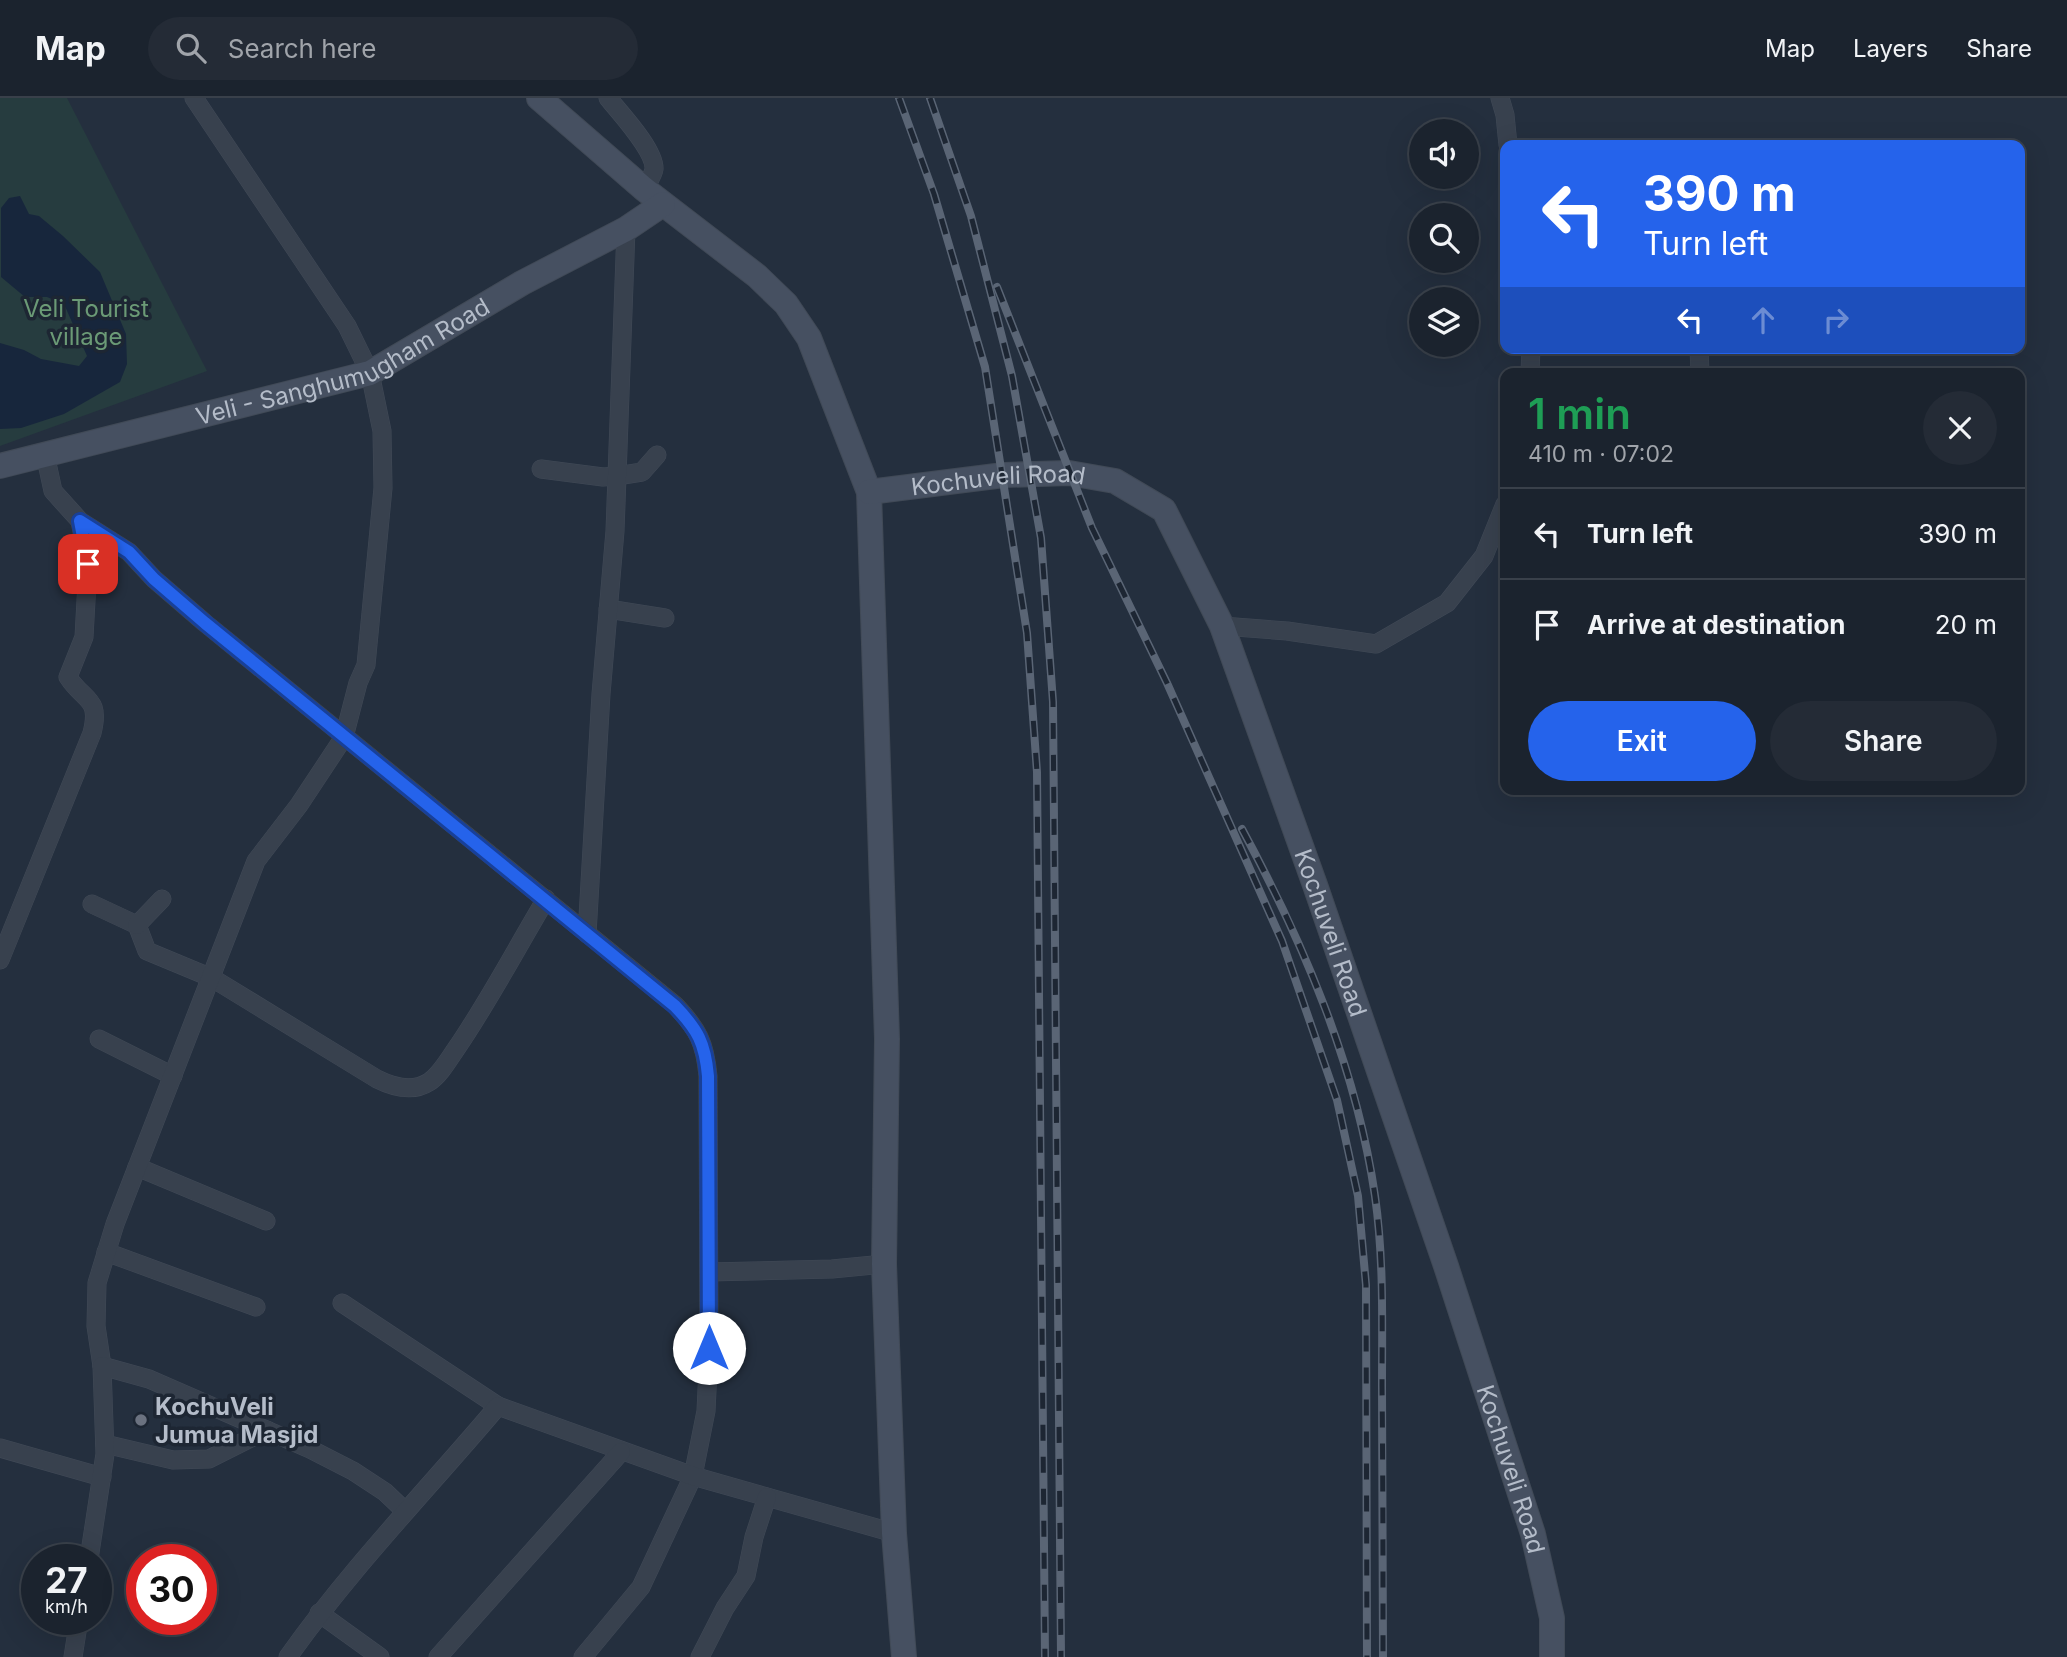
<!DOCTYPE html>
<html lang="en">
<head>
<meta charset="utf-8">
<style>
  :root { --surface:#1b232e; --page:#242b36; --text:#f1f3f6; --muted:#a0a4aa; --line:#39404a; --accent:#2563eb }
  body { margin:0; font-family:Inter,sans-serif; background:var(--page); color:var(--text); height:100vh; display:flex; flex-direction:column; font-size:26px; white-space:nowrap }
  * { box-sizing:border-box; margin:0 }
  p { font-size:23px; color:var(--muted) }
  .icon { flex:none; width:38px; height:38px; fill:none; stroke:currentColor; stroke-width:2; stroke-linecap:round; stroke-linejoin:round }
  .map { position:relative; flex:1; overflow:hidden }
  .drawer { position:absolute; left:1500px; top:270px; width:525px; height:427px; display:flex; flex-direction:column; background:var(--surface); border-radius:14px; box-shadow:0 7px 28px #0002,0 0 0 2px var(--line) }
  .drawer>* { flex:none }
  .guide { position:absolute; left:1500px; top:42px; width:525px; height:214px; border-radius:14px; box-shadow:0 7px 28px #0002,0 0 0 2px var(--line); background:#2563eb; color:#fff; overflow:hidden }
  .tools { position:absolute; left:1409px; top:21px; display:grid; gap:14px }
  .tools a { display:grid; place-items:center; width:70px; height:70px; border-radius:50%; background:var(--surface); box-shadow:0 7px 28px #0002,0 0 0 2px var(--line); font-size:35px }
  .speed { position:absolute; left:21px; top:1446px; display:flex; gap:14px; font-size:35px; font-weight:700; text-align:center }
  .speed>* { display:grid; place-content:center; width:91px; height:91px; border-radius:50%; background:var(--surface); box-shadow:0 7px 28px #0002,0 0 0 2px var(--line); line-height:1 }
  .speed small { font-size:18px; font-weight:400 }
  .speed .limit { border:10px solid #d22; background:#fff; color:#111 }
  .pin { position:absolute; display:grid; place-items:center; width:60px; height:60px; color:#fff; margin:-30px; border-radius:14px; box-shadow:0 4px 10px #0006 }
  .me { position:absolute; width:77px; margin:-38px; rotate:0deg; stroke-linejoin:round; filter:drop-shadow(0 0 5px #0008) }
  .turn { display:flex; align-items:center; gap:24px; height:147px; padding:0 28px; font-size:32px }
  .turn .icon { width:91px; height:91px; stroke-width:2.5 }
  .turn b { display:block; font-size:49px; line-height:60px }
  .lanes { display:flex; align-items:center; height:66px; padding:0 28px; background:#0003; justify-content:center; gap:35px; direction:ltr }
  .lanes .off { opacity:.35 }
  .round { display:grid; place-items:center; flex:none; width:74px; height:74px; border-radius:37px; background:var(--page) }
  .headline { display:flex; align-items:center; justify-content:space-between; height:119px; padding:0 28px }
  h1 { font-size:42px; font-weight:600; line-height:52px; color:#1e9e55 }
  .button { display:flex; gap:14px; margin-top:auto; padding:14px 28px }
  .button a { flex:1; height:80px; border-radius:42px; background:var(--accent); color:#fff; font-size:28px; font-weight:600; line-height:80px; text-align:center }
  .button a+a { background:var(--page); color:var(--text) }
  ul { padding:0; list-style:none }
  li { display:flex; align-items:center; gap:21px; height:91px; padding:0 28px; border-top:2px solid var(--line) }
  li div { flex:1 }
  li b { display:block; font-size:26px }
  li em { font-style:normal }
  header { display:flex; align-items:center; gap:42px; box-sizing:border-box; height:98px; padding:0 35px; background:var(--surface); border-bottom:2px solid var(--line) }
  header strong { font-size:33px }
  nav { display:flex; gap:38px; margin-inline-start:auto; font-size:24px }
  .search { width:490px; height:63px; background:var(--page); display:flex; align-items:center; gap:18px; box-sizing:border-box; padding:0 24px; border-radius:38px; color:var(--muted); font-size:26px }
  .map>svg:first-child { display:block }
  .green { fill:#263c3f }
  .water { fill:#17263c }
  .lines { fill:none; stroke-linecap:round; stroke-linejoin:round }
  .street-casing { stroke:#414a57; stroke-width:19 }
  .secondary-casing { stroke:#414a57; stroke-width:26 }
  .street { stroke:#38414e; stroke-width:18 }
  .secondary { stroke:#465061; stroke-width:24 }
  .rail-casing { stroke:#5a6575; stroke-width:8 }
  .rail { stroke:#1d2633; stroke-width:5; stroke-dasharray:16; stroke-linecap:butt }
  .route-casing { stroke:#184099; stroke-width:18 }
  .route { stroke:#2563eb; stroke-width:12 }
  .worship-dot { fill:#6b7280; stroke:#1d2633; stroke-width:2.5 }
  .labels { text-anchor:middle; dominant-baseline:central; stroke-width:7; stroke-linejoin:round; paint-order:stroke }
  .park-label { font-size:24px; fill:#6b9a76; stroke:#1d2633 }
  .street-label { font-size:24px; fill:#b4bcc9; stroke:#1d2633 }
  .poi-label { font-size:24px; font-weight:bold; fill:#b4bcc9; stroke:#1d2633; text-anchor:start }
</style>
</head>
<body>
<header>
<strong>Map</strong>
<div class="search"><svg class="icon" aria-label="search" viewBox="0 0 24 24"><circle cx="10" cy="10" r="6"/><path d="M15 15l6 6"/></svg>Search here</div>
<nav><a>Map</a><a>Layers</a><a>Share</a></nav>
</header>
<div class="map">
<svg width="2067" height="1559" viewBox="0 0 2067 1559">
  <rect width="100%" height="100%" fill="#242f3e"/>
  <path class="green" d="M 0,0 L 67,0 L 207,273 L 0,348 Z"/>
  <path class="water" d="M 20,98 L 29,116 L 39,118 L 63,138 L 100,174 L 126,236 L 127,266 L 120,284 L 64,316 L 21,330 L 0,331 L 0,245 L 24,252 L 41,261 L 79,268 L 87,258 L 64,206 L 47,199 L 25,199 L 1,179 L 1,110 L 9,100 Z"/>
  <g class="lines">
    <g class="street-casing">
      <g id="street">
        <path d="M 608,0 C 620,15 655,52 654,71 C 653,78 648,84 644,91"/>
        <path d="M 1500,0 L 1505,17 L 1508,47"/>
        <path d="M 1699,250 L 1700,275"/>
        <path d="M 1530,275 L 1531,250"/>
        <path d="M 45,356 L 53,393 L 80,423"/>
        <path d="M 541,371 L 603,379 L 617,378 L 642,374 L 657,357"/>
        <path d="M 608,511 L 665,520"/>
        <path d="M 1222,528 L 1287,533 L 1376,546 L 1447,505 L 1484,458 L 1505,406"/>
        <path d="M 92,806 L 137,827 L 147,853 L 212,880 L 377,981 C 393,989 412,995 429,984 C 440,977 449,961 456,951 C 489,903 516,851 546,801"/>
        <path d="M 137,827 L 162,801"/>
        <path d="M 587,836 L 601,596 L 615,433 L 626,131"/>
        <path d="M 0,862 L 92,635 C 101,599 84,604 68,579 L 84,539 L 88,466 L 80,423 L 129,454 L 154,481 L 205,525 L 675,907 C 698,931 705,945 708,978 L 709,1250 L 706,1313 L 693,1378 L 641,1489 L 583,1559"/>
        <path d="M 99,941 L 173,978"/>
        <path d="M 137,1069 L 266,1123"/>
        <path d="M 106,1154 L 256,1209"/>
        <path d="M 709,1174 L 832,1171 L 884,1166"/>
        <path d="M 342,1205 L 498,1308"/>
        <path d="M 102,1268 L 96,1228 L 97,1185 L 115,1126 L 256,763 L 299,707 L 344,639 L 358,585 L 366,567 L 383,390 L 382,333 L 370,275 L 347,228 L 194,0"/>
        <path d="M 105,1346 L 173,1362 L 209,1361 L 267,1332"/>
        <path d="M 0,1350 L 102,1379"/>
        <path d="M 89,1461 L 105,1356 L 102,1268 L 149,1281 L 310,1351 L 353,1373 L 385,1394 L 405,1413"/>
        <path d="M 319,1515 L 380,1559"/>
        <path d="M 73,1559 L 79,1521"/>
        <path d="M 288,1559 C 351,1470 427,1392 498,1308 L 693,1378 L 894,1435"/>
        <path d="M 438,1559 L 621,1354"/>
        <path d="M 700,1559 L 725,1510 L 746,1478 L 754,1439 L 767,1399"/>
      </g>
    </g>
    <g class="secondary-casing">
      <g id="secondary">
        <path d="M 539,0 L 644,91 L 757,178 L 786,206 L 809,240 L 869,394 L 887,941 L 884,1166 L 894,1435 L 904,1559"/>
        <path id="s1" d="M 0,368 L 370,275 L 522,185 L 626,131 L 663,106"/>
        <path id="s2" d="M 869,394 L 1004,377 L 1069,375 L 1115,383 L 1164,412 L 1222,528 L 1315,787 L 1446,1168 L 1533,1436 L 1552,1520 L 1552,1559"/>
      </g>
    </g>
    <use href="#street" class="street"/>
    <use href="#secondary" class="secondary"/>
    <g class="rail-casing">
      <g id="rail">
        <path d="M 899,0 L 934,96 L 985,269 L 1027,535 L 1037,674 L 1045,1559"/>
        <path d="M 930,0 L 971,118 L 1012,278 L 1041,440 L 1053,604 L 1061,1559"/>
        <path d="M 997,189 L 1092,430 L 1167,585 L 1282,843 L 1337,1002 L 1358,1098 L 1366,1187 L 1367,1559"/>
        <path d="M 1242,731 C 1304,846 1356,968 1375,1098 C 1384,1161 1382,1225 1382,1288 C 1383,1379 1383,1469 1383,1559"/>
      </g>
    </g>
    <use href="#rail" class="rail"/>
  </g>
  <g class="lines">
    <g class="route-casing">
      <path id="route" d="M 88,466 L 80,423 L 129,454 L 154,481 L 205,525 L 675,908 C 698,932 705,945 708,978 L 709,1250"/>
    </g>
    <use href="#route" class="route"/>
  </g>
  <circle class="worship-dot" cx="141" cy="1322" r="7"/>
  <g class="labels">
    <g class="park-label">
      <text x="86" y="210">Veli Tourist<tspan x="86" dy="28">village</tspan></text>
    </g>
    <g class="street-label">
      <text stroke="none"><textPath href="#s1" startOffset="360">Veli - Sanghumugham Road</textPath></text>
      <text stroke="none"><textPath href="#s2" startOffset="130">Kochuveli Road</textPath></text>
      <text stroke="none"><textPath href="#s2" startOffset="760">Kochuveli Road</textPath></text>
      <text stroke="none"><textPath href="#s2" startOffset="1326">Kochuveli Road</textPath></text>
    </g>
    <g class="poi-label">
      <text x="155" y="1308">KochuVeli<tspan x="155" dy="28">Jumua Masjid</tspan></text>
    </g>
  </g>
</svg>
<div class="tools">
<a><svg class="icon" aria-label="sound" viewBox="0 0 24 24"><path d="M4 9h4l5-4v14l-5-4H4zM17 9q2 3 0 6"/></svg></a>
<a><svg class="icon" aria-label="search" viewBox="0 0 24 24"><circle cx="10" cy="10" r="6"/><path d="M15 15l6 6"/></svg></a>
<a><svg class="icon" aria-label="layers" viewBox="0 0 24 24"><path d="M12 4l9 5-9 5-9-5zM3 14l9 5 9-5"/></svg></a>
</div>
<div class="speed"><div>27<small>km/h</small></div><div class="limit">30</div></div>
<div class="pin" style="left:88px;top:466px;background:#d93025"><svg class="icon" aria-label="arrive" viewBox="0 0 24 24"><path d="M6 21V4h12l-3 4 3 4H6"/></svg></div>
<svg class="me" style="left:709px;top:1250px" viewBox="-20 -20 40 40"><circle r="19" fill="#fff"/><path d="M0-13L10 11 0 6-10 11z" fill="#2563eb"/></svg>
<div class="guide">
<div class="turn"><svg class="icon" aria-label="left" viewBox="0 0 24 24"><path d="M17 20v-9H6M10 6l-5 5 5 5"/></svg><div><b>390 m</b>Turn left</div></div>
<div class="lanes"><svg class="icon" aria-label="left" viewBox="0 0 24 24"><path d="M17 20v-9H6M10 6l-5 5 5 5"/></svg><svg class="icon off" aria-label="ahead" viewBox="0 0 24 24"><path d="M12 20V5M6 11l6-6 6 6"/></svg><svg class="icon off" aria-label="right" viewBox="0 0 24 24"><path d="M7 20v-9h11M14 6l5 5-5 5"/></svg></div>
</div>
<section class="drawer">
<div class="headline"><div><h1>1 min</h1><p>410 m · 07:02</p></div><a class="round"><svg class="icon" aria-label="close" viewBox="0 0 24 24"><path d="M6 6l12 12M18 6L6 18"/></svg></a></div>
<ul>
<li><svg class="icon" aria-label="left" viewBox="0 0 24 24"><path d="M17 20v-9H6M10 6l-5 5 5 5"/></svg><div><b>Turn left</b></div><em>390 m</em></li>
<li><svg class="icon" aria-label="arrive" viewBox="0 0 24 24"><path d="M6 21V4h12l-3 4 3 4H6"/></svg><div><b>Arrive at destination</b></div><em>20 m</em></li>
</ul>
<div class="button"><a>Exit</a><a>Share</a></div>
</section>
</div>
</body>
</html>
